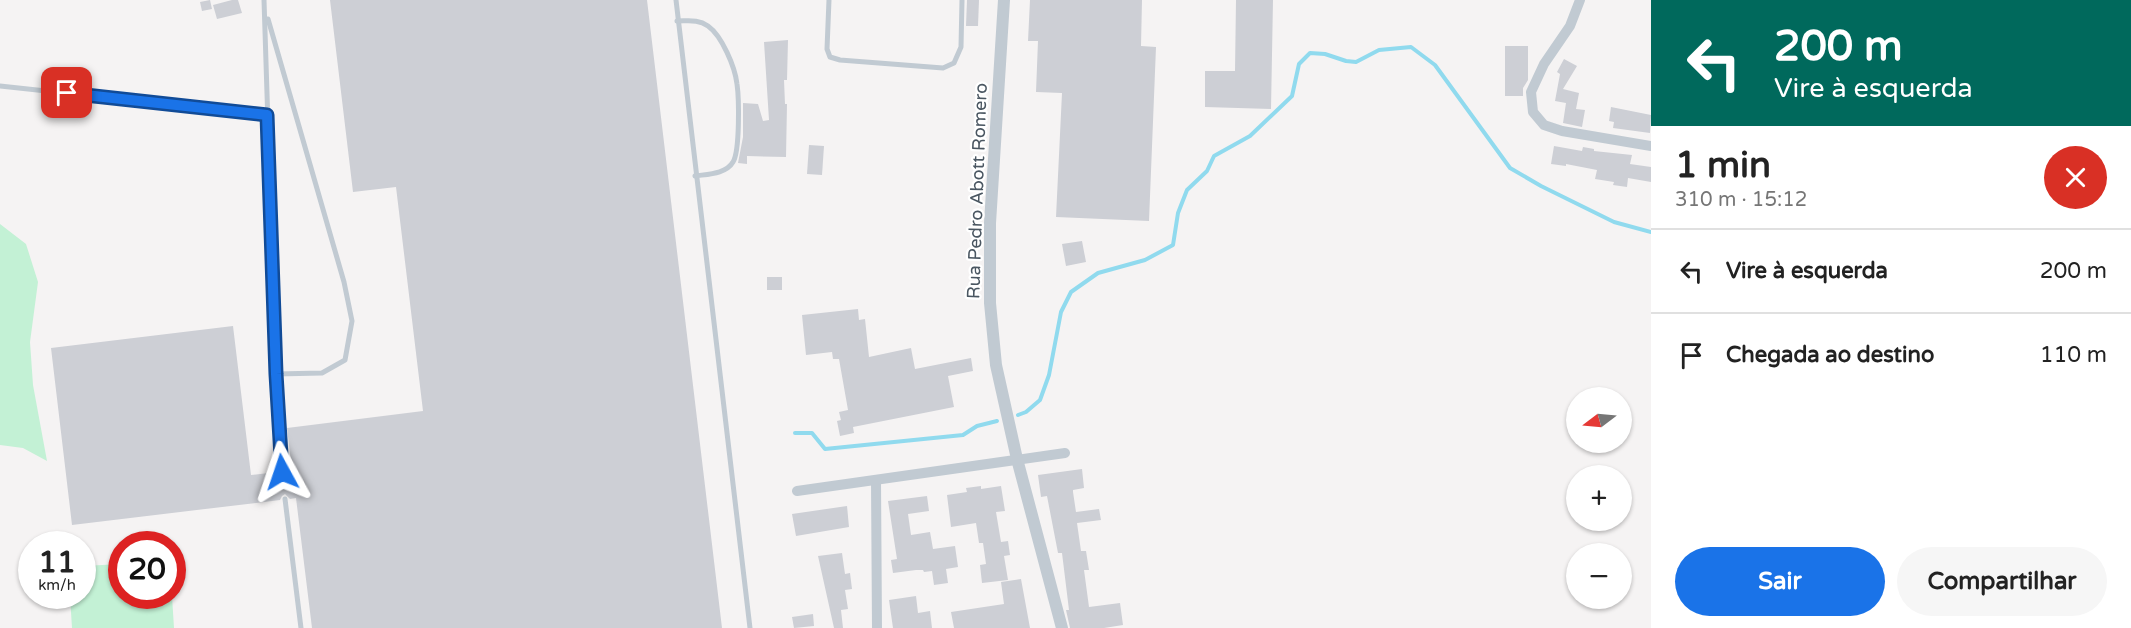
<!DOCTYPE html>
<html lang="pt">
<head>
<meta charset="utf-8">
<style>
  :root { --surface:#fff; --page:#f6f6f6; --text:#222; --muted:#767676; --line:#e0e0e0; --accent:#1a73e8 }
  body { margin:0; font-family:"Varela Round",sans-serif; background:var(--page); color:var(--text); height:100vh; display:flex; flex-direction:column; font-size:22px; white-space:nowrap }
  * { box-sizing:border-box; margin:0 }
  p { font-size:20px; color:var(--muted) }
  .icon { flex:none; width:33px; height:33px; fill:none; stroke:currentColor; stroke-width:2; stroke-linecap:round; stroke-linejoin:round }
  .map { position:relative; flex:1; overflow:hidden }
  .side { display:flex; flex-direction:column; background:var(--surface); width:480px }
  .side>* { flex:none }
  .banner { background:#00695c; color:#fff; overflow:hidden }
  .needle { width:39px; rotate:254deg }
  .fabs { position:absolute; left:1566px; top:387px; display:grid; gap:12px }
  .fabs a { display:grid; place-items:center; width:66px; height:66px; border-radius:50%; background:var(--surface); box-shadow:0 2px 4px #0004; font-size:30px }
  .speed { position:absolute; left:18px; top:531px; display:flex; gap:12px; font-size:30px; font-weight:700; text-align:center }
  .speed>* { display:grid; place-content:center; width:78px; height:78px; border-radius:50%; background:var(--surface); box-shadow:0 2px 4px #0004; line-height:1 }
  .speed small { font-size:15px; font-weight:400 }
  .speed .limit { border:9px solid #d22; background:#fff; color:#111 }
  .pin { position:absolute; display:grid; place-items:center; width:51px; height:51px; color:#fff; margin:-26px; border-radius:12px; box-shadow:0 3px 9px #0006 }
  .me { position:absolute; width:66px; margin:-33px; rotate:355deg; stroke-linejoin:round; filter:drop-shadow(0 0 4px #0008) }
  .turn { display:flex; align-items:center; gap:21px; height:126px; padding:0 24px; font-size:27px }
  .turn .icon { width:78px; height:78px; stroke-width:2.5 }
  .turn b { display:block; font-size:42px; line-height:51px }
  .round { display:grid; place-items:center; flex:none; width:63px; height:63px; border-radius:32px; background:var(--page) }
  .overview { display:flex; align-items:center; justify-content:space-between; height:102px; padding:0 24px }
  h1 { font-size:36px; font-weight:700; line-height:45px }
  .cta { display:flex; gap:12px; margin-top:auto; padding:12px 24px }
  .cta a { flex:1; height:69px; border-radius:36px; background:var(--accent); color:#fff; font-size:24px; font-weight:700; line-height:69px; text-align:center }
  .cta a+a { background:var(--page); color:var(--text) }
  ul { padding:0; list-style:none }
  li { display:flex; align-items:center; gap:18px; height:84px; padding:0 24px; border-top:2px solid var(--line) }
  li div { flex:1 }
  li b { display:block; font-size:22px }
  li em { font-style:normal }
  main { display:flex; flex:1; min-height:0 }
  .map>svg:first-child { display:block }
  .green { fill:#c3f1d5 }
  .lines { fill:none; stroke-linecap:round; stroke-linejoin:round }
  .stream { stroke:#90daee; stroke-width:4 }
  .building { fill:#cdcfd5 }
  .service { stroke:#c1cad2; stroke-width:5 }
  .minor { stroke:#c1cad2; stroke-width:10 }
  .tertiary { stroke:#c1cad2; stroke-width:12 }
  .route-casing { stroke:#114b97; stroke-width:15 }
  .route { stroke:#1a73e8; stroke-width:10 }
  .labels { text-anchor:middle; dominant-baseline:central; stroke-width:4.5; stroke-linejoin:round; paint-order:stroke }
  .street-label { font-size:18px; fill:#4a5661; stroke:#fff }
</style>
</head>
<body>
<main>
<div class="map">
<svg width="1651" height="628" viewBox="0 0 1651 628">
  <rect width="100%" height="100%" fill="#f5f3f3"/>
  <g class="green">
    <path d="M 0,224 L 26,244 L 38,282 L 30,342 L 33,385 L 47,461 L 23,448 L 0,445 Z"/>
    <path d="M 121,564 L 122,596 L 172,596 L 174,628 L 72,628 L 70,596 L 82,596 L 83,566 Z"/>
  </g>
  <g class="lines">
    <g class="stream">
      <path d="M 1018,415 L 1026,412 L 1040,400 L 1049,375 L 1061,312 L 1071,292 L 1098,273 L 1145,260 L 1173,245 L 1178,213 L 1187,190 L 1207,171 L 1214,156 L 1250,136 L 1292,96 L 1299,64 L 1310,53 L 1325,54 L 1346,61 L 1356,62 L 1379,50 L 1411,47 L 1435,65 L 1510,168 L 1541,186 L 1614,222 L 1651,232"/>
      <path d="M 795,433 L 812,433 L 825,449 L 963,435 L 977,426 L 997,421"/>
    </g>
  </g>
  <g class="building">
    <path d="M 210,0 L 212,9 L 202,11 L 200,2 Z"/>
    <path d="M 232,0 L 238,0 L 242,13 L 217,19 L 213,5 Z"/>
    <path d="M 330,0 L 647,0 L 722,628 L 312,628 L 296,498 L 290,499 L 285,494 L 282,496 L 280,500 L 72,525 L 51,348 L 233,326 L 251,475 L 277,472 L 279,476 L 283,477 L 287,471 L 292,470 L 287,428 L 423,411 L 396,187 L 353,192 Z"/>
    <path d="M 967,0 L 979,0 L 978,26 L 966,26 Z"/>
    <path d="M 1030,0 L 1142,0 L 1141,46 L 1156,47 L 1149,221 L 1056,217 L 1062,93 L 1036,92 L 1038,41 L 1028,41 Z"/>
    <path d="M 1236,0 L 1273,0 L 1271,109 L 1205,107 L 1205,71 L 1235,71 Z"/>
    <path d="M 788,40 L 787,80 L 784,80 L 785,104 L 787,104 L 786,157 L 747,156 L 747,164 L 738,163 L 743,137 L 743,103 L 758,104 L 763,121 L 769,120 L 764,42 Z"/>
    <path d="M 1505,46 L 1528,46 L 1528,80 L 1523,88 L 1523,96 L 1505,96 Z"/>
    <path d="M 1564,59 L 1577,66 L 1563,89 L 1579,93 L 1576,109 L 1585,110 L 1582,127 L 1563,123 L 1566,103 L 1555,101 L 1560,74 L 1557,72 Z"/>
    <path d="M 1611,107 L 1651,115 L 1650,133 L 1613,128 L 1614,122 L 1609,121 Z"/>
    <path d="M 809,145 L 824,146 L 822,175 L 807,174 Z"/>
    <path d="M 1554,146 L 1582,151 L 1583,147 L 1594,149 L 1594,151 L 1632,155 L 1630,164 L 1651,167 L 1651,182 L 1628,178 L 1627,187 L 1613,185 L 1614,182 L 1595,179 L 1597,170 L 1566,164 L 1566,166 L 1551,164 Z"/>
    <path d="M 1082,241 L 1086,262 L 1066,266 L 1062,244 Z"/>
    <rect x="767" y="277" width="15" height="13"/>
    <path d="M 858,309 L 859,320 L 865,319 L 869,357 L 911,348 L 915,369 L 971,358 L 973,371 L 948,376 L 954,407 L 853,427 L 854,433 L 840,436 L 837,421 L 841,420 L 839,412 L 848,410 L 839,359 L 833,359 L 832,352 L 806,355 L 802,315 Z"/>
    <path d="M 1082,469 L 1084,488 L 1073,490 L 1073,492 L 1076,512 L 1099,509 L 1101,520 L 1077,523 L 1081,551 L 1086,551 L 1089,570 L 1084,570 L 1089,607 L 1120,603 L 1123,625 L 1104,628 L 1070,628 L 1066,610 L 1069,610 L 1062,553 L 1058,553 L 1047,496 L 1041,497 L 1038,475 Z"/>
    <path d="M 981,486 L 981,489 L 1001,486 L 1005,511 L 996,512 L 1001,542 L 1008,541 L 1010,555 L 1004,556 L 1008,580 L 982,583 L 980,565 L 986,564 L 983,543 L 979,543 L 976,523 L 951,527 L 947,495 L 967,492 L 966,488 Z"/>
    <path d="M 927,496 L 929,511 L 908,514 L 911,535 L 930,532 L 933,549 L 955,546 L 958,567 L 946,569 L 948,583 L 934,585 L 932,571 L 924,572 L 923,570 L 916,570 L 893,573 L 891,560 L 897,559 L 888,501 Z"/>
    <path d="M 847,506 L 849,527 L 796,536 L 792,514 Z"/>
    <path d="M 842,553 L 845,574 L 850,573 L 852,589 L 845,590 L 848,609 L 841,610 L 843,628 L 834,628 L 818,556 Z"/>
    <path d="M 1021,579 L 1030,628 L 954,628 L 951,612 L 1004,604 L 1001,582 Z"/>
    <path d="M 916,596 L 918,613 L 930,611 L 932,628 L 893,628 L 889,600 Z"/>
    <path d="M 813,614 L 814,626 L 794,628 L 792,617 Z"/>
  </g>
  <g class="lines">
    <g class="service">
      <path d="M 264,0 L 276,374 L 282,472"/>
      <path d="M 676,0 L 750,628"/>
      <path d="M 829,0 L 827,49 L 830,57 L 840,60 L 943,68 L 954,63 L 961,47 L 962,0"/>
      <path d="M 268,19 L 344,282 L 352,321 L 345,360 L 322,373 L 276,374"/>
      <path d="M 677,21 C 689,21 698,19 708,26 C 722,36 735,67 737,84 C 739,98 740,151 733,162 C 726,174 708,174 695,176"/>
      <path d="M 0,86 L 267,115"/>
      <path d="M 285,499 L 301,628"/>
    </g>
    <g class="minor">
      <path d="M 1580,0 L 1570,26 L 1544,64 L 1531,92 L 1533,112 L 1544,125 L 1562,131 L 1651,146"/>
      <path d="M 876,480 L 877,628"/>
      <path d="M 797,491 L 1065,453"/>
    </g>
    <path class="tertiary" d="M 1004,0 L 990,223 L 990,303 L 996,365 L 1017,459 L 1062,628"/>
  </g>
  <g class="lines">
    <g class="route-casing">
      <path id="route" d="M 67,93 L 267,115 L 276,374 L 282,472"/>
    </g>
    <use href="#route" class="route"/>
  </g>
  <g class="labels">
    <g class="street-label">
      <text transform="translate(977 191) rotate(-88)">Rua Pedro Abott Romero</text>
    </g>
  </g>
</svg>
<div class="fabs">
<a><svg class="needle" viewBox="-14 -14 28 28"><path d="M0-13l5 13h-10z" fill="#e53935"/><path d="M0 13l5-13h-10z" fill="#767676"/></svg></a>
<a>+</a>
<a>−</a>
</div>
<div class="speed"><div>11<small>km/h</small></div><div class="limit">20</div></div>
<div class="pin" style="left:67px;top:93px;background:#d93025"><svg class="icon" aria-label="arrive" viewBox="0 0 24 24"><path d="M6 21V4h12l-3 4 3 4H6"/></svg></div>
<svg class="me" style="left:282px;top:472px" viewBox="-20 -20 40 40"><path d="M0-17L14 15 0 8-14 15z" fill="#1a73e8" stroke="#fff" stroke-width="4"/></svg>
</div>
<section class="side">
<div class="banner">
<div class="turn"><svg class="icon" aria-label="left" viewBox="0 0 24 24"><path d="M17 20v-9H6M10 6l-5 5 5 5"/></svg><div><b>200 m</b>Vire à esquerda</div></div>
</div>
<div class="overview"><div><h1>1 min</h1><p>310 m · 15:12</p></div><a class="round" style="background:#d93025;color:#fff"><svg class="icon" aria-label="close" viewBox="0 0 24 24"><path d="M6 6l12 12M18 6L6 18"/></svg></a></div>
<ul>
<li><svg class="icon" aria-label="left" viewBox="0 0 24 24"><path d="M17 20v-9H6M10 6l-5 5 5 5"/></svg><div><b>Vire à esquerda</b></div><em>200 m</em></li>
<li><svg class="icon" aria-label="arrive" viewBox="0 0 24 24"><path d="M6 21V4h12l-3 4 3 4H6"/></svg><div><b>Chegada ao destino</b></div><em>110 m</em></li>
</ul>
<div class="cta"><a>Sair</a><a>Compartilhar</a></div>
</section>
</main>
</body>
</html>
